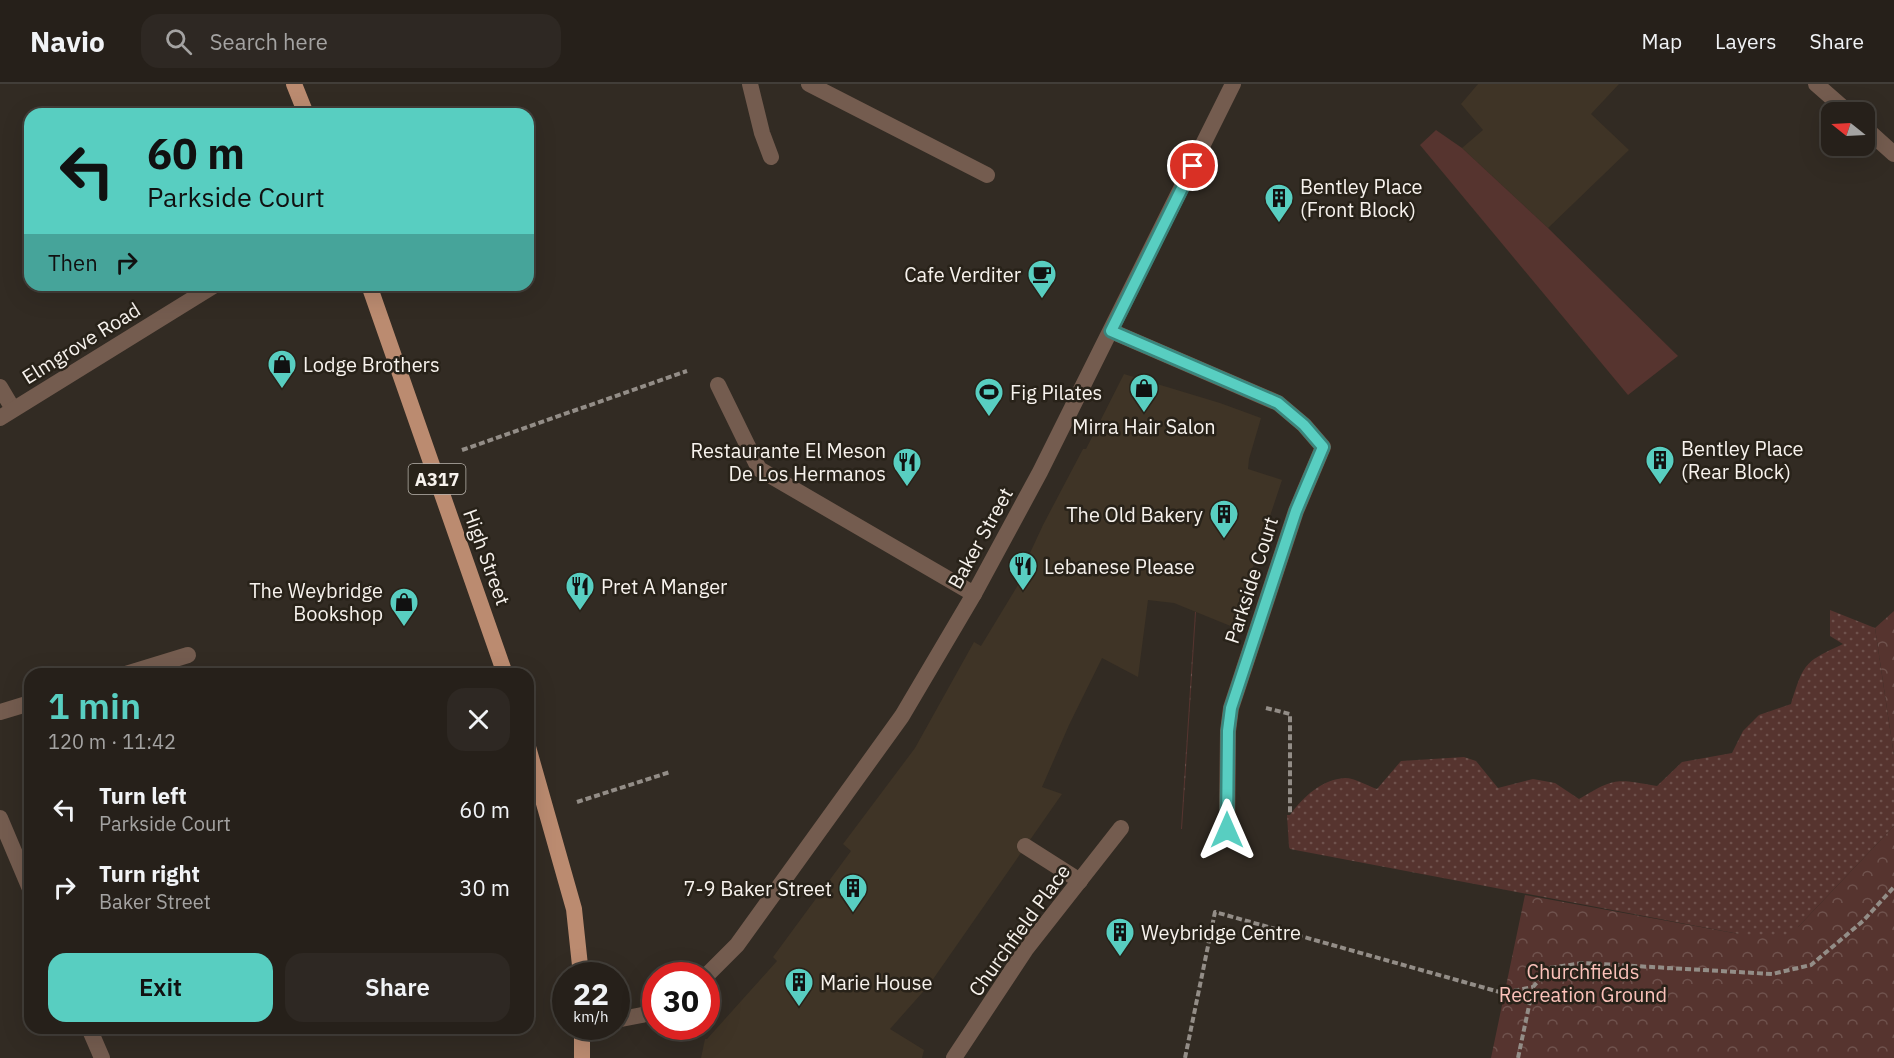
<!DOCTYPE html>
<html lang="en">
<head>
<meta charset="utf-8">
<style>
  :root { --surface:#26201a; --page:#2e2823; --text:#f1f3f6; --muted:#a4a3a2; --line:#423e39; --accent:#58cec1 }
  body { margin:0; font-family:"IBM Plex Sans",sans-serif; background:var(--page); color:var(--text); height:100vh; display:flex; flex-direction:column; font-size:22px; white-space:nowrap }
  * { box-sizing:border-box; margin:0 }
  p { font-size:20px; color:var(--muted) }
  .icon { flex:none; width:33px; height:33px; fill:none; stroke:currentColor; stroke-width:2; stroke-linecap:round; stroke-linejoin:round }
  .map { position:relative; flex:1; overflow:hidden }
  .panel { position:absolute; left:24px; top:584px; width:510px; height:366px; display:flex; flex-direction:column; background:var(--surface); border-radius:18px; box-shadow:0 6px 24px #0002,0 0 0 2px var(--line) }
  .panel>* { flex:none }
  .hud { position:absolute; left:24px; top:24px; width:510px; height:183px; border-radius:18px; box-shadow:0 6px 24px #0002,0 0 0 2px var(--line); background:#58cec1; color:#111; overflow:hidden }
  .needle { width:39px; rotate:288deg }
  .fabs { position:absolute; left:1821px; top:18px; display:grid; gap:12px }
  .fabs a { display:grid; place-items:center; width:54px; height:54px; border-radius:12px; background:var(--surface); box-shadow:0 6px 24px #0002,0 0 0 2px var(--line); font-size:30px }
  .speed { position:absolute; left:552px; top:878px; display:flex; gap:12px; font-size:30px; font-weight:700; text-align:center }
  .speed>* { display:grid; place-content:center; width:78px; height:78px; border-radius:50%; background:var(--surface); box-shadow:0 6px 24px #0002,0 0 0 2px var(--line); line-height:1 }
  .speed small { font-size:15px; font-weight:400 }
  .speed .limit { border:9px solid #d22; background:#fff; color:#111 }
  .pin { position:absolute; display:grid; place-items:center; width:51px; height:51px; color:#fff; margin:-26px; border:3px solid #fff; border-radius:50%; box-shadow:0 2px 6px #0007 }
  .me { position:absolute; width:66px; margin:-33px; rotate:0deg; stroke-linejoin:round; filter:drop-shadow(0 0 4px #0008) }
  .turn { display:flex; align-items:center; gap:21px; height:126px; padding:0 24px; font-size:27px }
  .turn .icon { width:78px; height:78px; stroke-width:2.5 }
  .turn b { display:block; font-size:42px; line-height:51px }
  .then { display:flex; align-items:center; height:57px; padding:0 24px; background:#0003; gap:12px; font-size:22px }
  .round { display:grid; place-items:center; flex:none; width:63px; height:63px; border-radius:18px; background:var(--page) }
  .summary { display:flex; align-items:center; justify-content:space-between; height:102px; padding:0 24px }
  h1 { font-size:36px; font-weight:600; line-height:45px; color:var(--accent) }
  .action { display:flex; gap:12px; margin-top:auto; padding:12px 24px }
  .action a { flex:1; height:69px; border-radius:18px; background:var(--accent); color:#111; font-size:24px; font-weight:600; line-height:69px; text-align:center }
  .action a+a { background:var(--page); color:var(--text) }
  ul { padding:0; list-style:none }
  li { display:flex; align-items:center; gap:18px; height:78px; padding:0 24px }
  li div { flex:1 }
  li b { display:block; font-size:22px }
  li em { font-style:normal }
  header { display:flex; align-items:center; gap:36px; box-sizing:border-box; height:84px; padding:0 30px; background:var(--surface); border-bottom:2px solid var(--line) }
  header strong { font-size:28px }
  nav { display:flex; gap:33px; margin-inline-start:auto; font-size:21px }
  .search { width:420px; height:54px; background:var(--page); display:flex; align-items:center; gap:15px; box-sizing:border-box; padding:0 21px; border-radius:18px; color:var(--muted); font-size:22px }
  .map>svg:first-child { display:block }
  .built { fill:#3f3426 }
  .grass { fill:#56342f }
  .forest { fill:url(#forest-crowns) }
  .garden { fill:url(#garden-dots) }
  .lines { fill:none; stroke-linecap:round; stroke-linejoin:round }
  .path { stroke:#938d87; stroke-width:4; stroke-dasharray:6 3; stroke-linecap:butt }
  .service { stroke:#745c4f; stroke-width:16 }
  .minor { stroke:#745c4f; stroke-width:16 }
  .primary { stroke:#bb8b70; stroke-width:16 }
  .route-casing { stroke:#39867d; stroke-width:15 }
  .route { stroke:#58cec1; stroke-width:10 }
  .labels { text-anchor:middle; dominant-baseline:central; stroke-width:5; stroke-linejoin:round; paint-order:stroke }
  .shield { fill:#282219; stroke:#b9b4ad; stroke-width:1.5 }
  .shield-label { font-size:18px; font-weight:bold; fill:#f7f2ed }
  .poi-label { font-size:20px; fill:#f7f2ed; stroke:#282219; text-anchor:start }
  .street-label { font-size:20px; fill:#f7f2ed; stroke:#282219 }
  .park-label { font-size:20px; fill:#fcc2ba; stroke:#282219 }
</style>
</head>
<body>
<header>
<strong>Navio</strong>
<div class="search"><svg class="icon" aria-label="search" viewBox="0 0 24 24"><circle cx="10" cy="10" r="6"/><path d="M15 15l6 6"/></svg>Search here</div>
<nav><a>Map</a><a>Layers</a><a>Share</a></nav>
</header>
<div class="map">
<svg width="1894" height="974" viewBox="0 0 1894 974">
  <defs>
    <pattern id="forest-crowns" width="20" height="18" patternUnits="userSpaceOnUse" patternTransform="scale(1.5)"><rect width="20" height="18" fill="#56342f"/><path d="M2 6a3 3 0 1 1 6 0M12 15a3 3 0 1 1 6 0" fill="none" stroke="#6f524d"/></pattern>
    <pattern id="garden-dots" width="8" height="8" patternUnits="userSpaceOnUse" patternTransform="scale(1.5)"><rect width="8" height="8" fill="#56342f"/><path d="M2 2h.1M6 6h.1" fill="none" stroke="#6f524d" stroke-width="1.8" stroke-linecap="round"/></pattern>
  </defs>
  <rect width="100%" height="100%" fill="#322b23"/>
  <g class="built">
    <path d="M 1478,0 L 1619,0 L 1591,30 L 1629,66 L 1548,144 L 1462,64 L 1483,46 L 1461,20 Z"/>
    <path d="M 1124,290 L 1220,319 L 1261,334 L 1249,375 L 1248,385 L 1282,396 L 1233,543 L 1174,519 L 1148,516 L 1138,593 L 1102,574 L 1069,641 L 1042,703 L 1062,710 L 929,901 L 890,945 L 924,966 L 922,974 L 701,974 L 705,955 L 707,955 L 777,877 L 773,873 L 851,767 L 843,760 L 915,664 L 974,558 L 981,562 L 1035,473 L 1030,469 L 1043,441 L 1083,365 L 1086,365 Z"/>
  </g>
  <path class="grass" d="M 1436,46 L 1462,64 L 1548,144 L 1678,272 L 1628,311 L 1420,61 Z"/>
  <g class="forest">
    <path d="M 1894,527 L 1894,672 L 1875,544 Z"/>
    <path d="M 1894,742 L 1894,974 L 1491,974 L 1525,811 L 1739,850 L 1798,843 Z"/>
  </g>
  <g class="garden">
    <path d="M 1830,526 L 1875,544 L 1894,672 L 1894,742 L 1798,843 L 1785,852 L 1770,853 L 1739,850 L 1290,765 L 1289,763 L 1287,731 L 1290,731 C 1303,713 1322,695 1345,694 C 1355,694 1368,702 1377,705 L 1401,677 L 1464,673 L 1476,677 L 1498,704 L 1533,695 L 1555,699 L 1579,715 C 1616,693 1615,695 1657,702 L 1682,678 L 1732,669 L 1743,647 L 1759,631 L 1791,620 C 1804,579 1804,578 1843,560 L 1830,552 Z"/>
    <path d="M 1195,528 L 1196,528 L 1182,745 L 1181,745 Z"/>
  </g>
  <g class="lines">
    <g class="path">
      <path d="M 462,366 L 687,287"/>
      <path d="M 1266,624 L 1290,630 L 1290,731"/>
      <path d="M 577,718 L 670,688"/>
      <path d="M 1185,974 L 1215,828 L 1503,909 L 1533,903"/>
      <path d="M 1518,974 L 1533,903 L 1549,884 L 1583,879 L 1772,890 L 1811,881 L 1863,837 L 1894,803"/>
    </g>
    <g class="service">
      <path d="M 750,0 L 762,49 L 771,73"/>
      <path d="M 809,0 L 987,91"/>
      <path d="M 718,301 L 759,385 L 974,510"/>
      <path d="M 0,303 L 13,325"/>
      <path d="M 126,590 L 188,571"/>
      <path d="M 0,628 L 30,619"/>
      <path d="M 1025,762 L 1080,797"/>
    </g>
    <g class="minor">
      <path d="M 1816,0 L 1848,28"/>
      <path d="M 1864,43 L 1894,70"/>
      <path d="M 1111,247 L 1278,319 L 1304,341 L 1323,363 L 1296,427 L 1231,624 L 1228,647 L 1227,746"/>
      <path d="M 0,334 L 215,201"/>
      <path d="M 0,734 L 30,805"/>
      <path d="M 706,892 L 737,861 L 902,632 L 974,510 L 1040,388 L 1233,0"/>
      <path d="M 616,936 L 642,931 L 656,926"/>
      <path d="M 89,944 L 102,974"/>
      <path d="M 954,974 L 1026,865 L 1121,744"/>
    </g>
    <g class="primary">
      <path d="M 294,0 L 306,30"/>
      <path d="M 369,201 L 505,590"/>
      <path d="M 528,663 L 574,825 L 581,891"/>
      <path d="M 582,974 L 582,942"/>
    </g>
  </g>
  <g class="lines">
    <g class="route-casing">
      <path id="route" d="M 1193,82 L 1111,247 L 1278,319 L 1304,341 L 1323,363 L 1296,427 L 1231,624 L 1228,647 L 1227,746"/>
    </g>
    <use href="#route" class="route"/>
  </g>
  <defs>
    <g id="building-pin" transform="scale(1.5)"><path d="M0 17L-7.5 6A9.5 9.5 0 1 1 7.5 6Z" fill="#58cec1" stroke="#282219"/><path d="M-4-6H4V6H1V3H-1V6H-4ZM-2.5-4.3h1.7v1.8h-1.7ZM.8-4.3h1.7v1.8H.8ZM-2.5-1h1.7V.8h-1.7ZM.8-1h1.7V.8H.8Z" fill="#111"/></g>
    <g id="cafe-pin" transform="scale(1.5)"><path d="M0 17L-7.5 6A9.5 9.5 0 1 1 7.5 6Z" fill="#58cec1" stroke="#282219"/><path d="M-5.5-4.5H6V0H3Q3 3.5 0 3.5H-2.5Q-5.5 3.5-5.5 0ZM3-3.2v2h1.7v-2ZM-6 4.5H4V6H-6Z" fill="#111"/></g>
    <g id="shop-pin" transform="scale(1.5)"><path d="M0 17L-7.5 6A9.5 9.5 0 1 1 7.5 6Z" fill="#58cec1" stroke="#282219"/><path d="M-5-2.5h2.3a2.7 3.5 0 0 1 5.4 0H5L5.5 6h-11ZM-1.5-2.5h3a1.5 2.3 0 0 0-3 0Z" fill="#111"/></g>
    <g id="stadium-pin" transform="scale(1.5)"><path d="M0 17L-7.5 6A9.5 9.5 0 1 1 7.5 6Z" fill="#58cec1" stroke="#282219"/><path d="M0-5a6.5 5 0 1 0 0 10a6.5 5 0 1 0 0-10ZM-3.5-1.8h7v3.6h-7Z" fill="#111"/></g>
    <g id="restaurant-pin" transform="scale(1.5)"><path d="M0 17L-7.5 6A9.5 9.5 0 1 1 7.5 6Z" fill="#58cec1" stroke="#282219"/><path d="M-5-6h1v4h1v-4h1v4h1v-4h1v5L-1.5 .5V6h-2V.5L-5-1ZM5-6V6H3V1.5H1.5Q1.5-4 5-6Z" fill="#111"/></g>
  </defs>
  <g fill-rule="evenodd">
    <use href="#building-pin" x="1279" y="114"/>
    <use href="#cafe-pin" x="1042" y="190"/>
    <use href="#shop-pin" x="282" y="280"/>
    <use href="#shop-pin" x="1144" y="304"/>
    <use href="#stadium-pin" x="989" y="308"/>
    <use href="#building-pin" x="1660" y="376"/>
    <use href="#restaurant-pin" x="907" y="378"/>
    <use href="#building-pin" x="1224" y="430"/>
    <use href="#restaurant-pin" x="1023" y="482"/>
    <use href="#restaurant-pin" x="580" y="502"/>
    <use href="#shop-pin" x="404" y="518"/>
    <use href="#building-pin" x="853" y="804"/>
    <use href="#building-pin" x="1120" y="848"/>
    <use href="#building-pin" x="799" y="898"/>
  </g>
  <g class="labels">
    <rect class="shield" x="408.5" y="380" width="57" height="30" rx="4.5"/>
    <g class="shield-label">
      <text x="437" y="395">A317</text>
    </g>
    <g class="poi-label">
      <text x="1300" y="102">Bentley Place<tspan x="1300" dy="23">(Front Block)</tspan></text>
      <text x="1021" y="190" text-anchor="end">Cafe Verditer</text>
      <text x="303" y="280">Lodge Brothers</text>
      <text x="1010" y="308">Fig Pilates</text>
      <text x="1144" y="342" text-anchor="middle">Mirra Hair Salon</text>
      <text x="1681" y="364">Bentley Place<tspan x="1681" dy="23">(Rear Block)</tspan></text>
      <text x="886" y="366" text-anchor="end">Restaurante El Meson<tspan x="886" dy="23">De Los Hermanos</tspan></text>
      <text x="1203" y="430" text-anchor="end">The Old Bakery</text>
      <text x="1044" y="482">Lebanese Please</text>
      <text x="601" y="502">Pret A Manger</text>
      <text x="383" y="506" text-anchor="end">The Weybridge<tspan x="383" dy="23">Bookshop</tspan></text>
      <text x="832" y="804" text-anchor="end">7-9 Baker Street</text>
      <text x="1141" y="848">Weybridge Centre</text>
      <text x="820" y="898">Marie House</text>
    </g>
    <g class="street-label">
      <text transform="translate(81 259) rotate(-32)">Elmgrove Road</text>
      <text transform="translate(980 454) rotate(-61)">Baker Street</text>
      <text transform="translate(487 473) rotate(70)">High Street</text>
      <text transform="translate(1251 496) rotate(-72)">Parkside Court</text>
      <text transform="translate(1019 846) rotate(-54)">Churchfield Place</text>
    </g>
    <g class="park-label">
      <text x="1583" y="887">Churchfields<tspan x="1583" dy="23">Recreation Ground</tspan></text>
    </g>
  </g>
</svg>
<div class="fabs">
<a><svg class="needle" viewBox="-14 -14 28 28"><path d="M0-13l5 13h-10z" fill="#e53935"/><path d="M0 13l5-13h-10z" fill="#a4a3a2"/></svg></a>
</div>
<div class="speed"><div>22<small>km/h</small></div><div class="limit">30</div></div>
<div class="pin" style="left:1193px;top:82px;background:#d93025"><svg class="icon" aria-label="arrive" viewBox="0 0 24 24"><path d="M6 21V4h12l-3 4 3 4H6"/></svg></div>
<svg class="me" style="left:1227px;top:746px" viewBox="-20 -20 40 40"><path d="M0-17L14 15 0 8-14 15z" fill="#58cec1" stroke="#fff" stroke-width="4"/></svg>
<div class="hud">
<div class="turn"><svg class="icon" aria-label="left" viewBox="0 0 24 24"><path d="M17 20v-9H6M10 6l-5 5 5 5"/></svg><div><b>60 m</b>Parkside Court</div></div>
<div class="then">Then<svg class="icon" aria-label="right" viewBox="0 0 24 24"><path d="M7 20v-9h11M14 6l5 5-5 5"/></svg></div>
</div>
<section class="panel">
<div class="summary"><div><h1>1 min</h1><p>120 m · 11:42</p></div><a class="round"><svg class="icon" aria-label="close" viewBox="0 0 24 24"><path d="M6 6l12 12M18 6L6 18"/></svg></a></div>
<ul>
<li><svg class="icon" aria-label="left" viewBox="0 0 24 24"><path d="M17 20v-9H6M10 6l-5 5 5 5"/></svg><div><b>Turn left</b><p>Parkside Court</p></div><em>60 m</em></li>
<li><svg class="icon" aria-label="right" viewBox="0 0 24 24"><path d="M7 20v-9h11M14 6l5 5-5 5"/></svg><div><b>Turn right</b><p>Baker Street</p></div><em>30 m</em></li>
</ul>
<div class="action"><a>Exit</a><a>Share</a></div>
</section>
</div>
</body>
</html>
